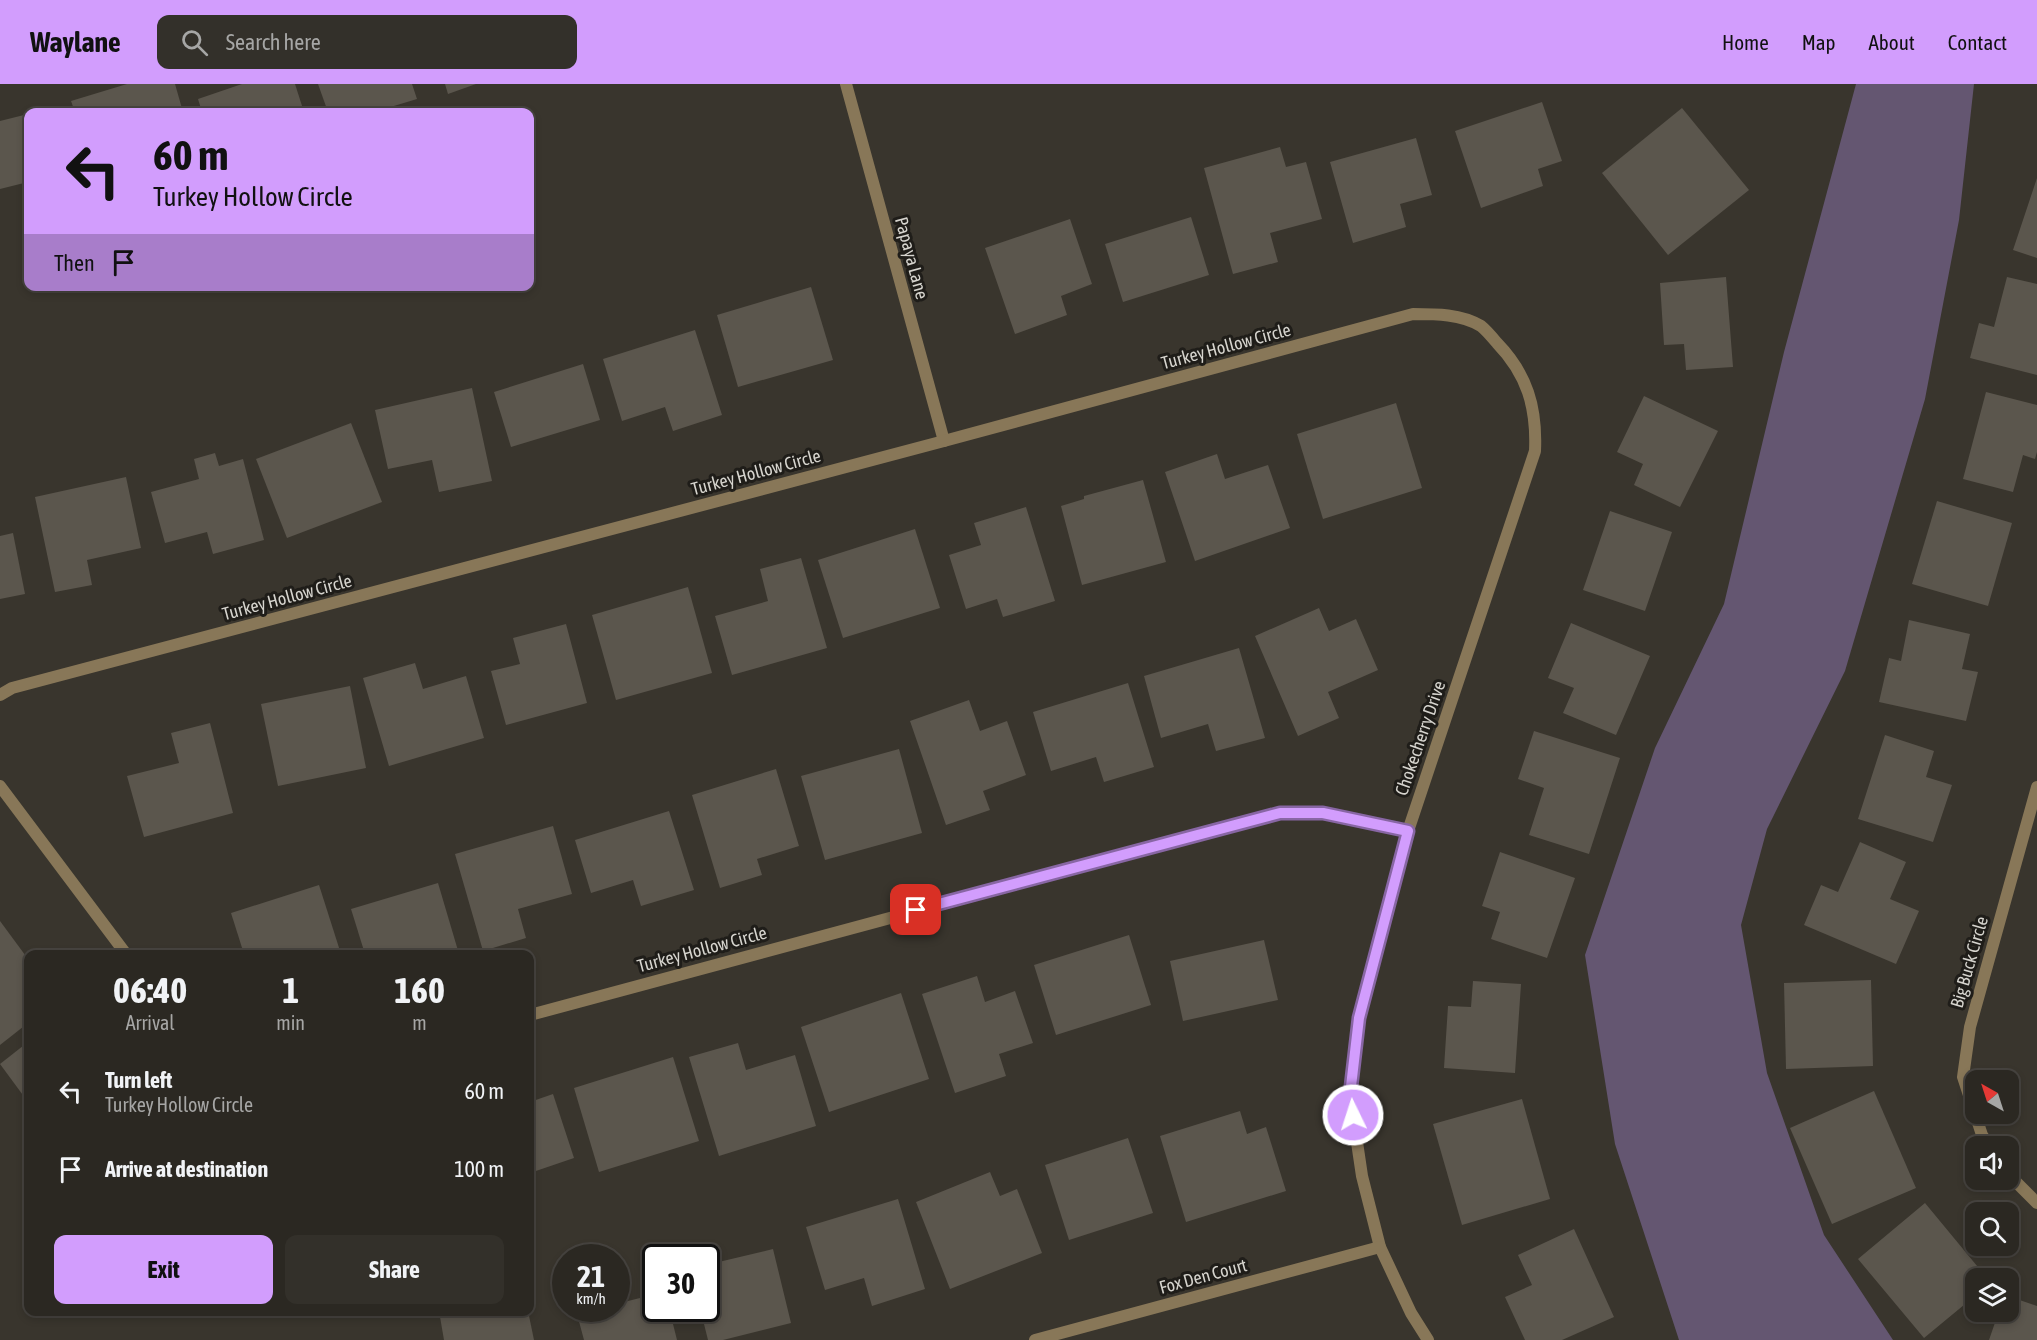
<!DOCTYPE html>
<html lang="en">
<head>
<meta charset="utf-8">
<style>
  :root { --surface:#2b2822; --page:#33302a; --text:#f1f3f6; --muted:#a6a6a5; --line:#474440; --accent:#d29dfd }
  body { margin:0; font-family:"Asap Condensed",sans-serif; background:var(--page); color:var(--text); height:100vh; display:flex; flex-direction:column; font-size:22px; white-space:nowrap }
  * { box-sizing:border-box; margin:0 }
  p { font-size:20px; color:var(--muted) }
  .icon { flex:none; width:33px; height:33px; fill:none; stroke:currentColor; stroke-width:2; stroke-linecap:round; stroke-linejoin:round }
  .map { position:relative; flex:1; overflow:hidden }
  .side { position:absolute; left:24px; top:866px; width:510px; height:366px; display:flex; flex-direction:column; background:var(--surface); border-radius:12px; box-shadow:0 3px 9px #0003,0 0 0 2px var(--line) }
  .side>* { flex:none }
  .top-card { position:absolute; left:24px; top:24px; width:510px; height:183px; border-radius:12px; box-shadow:0 3px 9px #0003,0 0 0 2px var(--line); background:#d29dfd; color:#111; overflow:hidden }
  .needle { width:39px; rotate:321deg }
  .controls { position:absolute; left:1965px; top:986px; display:grid; gap:12px }
  .controls a { display:grid; place-items:center; width:54px; height:54px; border-radius:12px; background:var(--surface); box-shadow:0 3px 9px #0003,0 0 0 2px var(--line); font-size:30px }
  .speed { position:absolute; left:552px; top:1160px; display:flex; gap:12px; font-size:30px; font-weight:700; text-align:center }
  .speed>* { display:grid; place-content:center; width:78px; height:78px; border-radius:50%; background:var(--surface); box-shadow:0 3px 9px #0003,0 0 0 2px var(--line); line-height:1 }
  .speed small { font-size:15px; font-weight:400 }
  .speed .limit { border:3px solid #111; border-radius:9px; background:#fff; color:#111 }
  .pin { position:absolute; display:grid; place-items:center; width:51px; height:51px; color:#fff; margin:-26px; border-radius:12px; box-shadow:0 3px 9px #0006 }
  .me { position:absolute; width:66px; margin:-33px; rotate:356deg; stroke-linejoin:round; filter:drop-shadow(0 0 4px #0008) }
  .turn { display:flex; align-items:center; gap:21px; height:126px; padding:0 30px; font-size:27px }
  .turn .icon { width:78px; height:78px; stroke-width:2.5 }
  .turn b { display:block; font-size:42px; line-height:51px }
  .then { display:flex; align-items:center; height:57px; padding:0 30px; background:#0003; gap:12px; font-size:22px }
  .eta { display:flex; justify-content:space-evenly; align-items:center; height:102px; text-align:center }
  .eta b { font-size:36px; font-weight:700; line-height:42px }
  .cta { display:flex; gap:12px; margin-top:auto; padding:12px 30px }
  .cta a { flex:1; height:69px; border-radius:12px; background:var(--accent); color:#111; font-size:24px; font-weight:700; line-height:69px; text-align:center }
  .cta a+a { background:var(--page); color:var(--text) }
  ul { padding:0; list-style:none }
  li { display:flex; align-items:center; gap:18px; height:78px; padding:0 30px }
  li div { flex:1 }
  li b { display:block; font-size:22px }
  li em { font-style:normal }
  header { display:flex; align-items:center; gap:36px; box-sizing:border-box; height:84px; padding:0 30px; background:var(--accent); color:#111 }
  header strong { font-size:28px }
  nav { display:flex; gap:33px; margin-inline-start:auto; font-size:21px }
  .search { width:420px; height:54px; background:var(--page); display:flex; align-items:center; gap:15px; box-sizing:border-box; padding:0 21px; border-radius:12px; color:var(--muted); font-size:22px }
  .map>svg:first-child { display:block }
  .green { fill:#645671 }
  .building { fill:#5b564d }
  .lines { fill:none; stroke-linecap:round; stroke-linejoin:round }
  .street { stroke:#887758; stroke-width:12 }
  .route-casing { stroke:#8866a4; stroke-width:15 }
  .route { stroke:#d29dfd; stroke-width:10 }
  .labels { text-anchor:middle; dominant-baseline:central; stroke-width:6; stroke-linejoin:round; paint-order:stroke }
  .street-label { font-size:18px; fill:#d6d4ce; stroke:#1f1d19 }
</style>
</head>
<body>
<header>
<strong>Waylane</strong>
<div class="search"><svg class="icon" aria-label="search" viewBox="0 0 24 24"><circle cx="10" cy="10" r="6"/><path d="M15 15l6 6"/></svg>Search here</div>
<nav><a>Home</a><a>Map</a><a>About</a><a>Contact</a></nav>
</header>
<div class="map">
<svg width="2037" height="1256" viewBox="0 0 2037 1256">
  <rect width="100%" height="100%" fill="#39352d"/>
  <path class="green" d="M 1856,0 L 1974,0 L 1959,136 L 1925,315 L 1845,587 L 1767,745 L 1741,841 L 1767,989 L 1824,1151 L 1893,1256 L 1679,1256 L 1615,1060 L 1585,871 L 1655,664 L 1724,520 L 1784,268 Z"/>
  <g class="building">
    <path d="M 127,0 L 175,0 L 183,28 L 75,28 L 71,17 Z"/>
    <path d="M 242,0 L 295,0 L 304,28 L 202,28 L 198,15 Z"/>
    <path d="M 318,0 L 412,0 L 417,15 L 374,28 L 328,28 Z"/>
    <path d="M 445,0 L 476,0 L 448,10 Z"/>
    <path d="M 1542,18 L 1562,77 L 1538,85 L 1543,102 L 1481,124 L 1455,47 Z"/>
    <path d="M 53,24 L 54,28 L 39,28 Z"/>
    <path d="M 1682,24 L 1749,106 L 1668,171 L 1602,89 Z"/>
    <path d="M 28,30 L 28,98 L 0,105 L 0,37 Z"/>
    <path d="M 1416,54 L 1432,111 L 1400,120 L 1406,143 L 1353,159 L 1330,78 Z"/>
    <path d="M 1280,63 L 1286,83 L 1306,78 L 1322,135 L 1270,149 L 1278,178 L 1233,190 L 1204,84 Z"/>
    <path d="M 2037,94 L 2037,174 L 2013,166 Z"/>
    <path d="M 1191,133 L 1209,191 L 1123,218 L 1105,160 Z"/>
    <path d="M 1070,135 L 1092,200 L 1061,212 L 1067,231 L 1015,250 L 985,164 Z"/>
    <path d="M 1726,193 L 1733,283 L 1686,286 L 1684,260 L 1664,261 L 1660,199 Z"/>
    <path d="M 2007,193 L 2037,200 L 2037,291 L 1970,274 L 1979,239 L 1994,243 Z"/>
    <path d="M 811,203 L 833,276 L 738,303 L 717,231 Z"/>
    <path d="M 695,246 L 722,331 L 673,347 L 665,323 L 622,337 L 603,275 Z"/>
    <path d="M 583,280 L 600,336 L 511,363 L 494,308 Z"/>
    <path d="M 472,304 L 492,397 L 439,408 L 432,376 L 388,385 L 375,326 Z"/>
    <path d="M 1986,308 L 2037,321 L 2037,368 L 2035,375 L 2023,371 L 2013,408 L 1963,395 Z"/>
    <path d="M 1644,312 L 1718,347 L 1680,423 L 1634,401 L 1643,380 L 1617,368 Z"/>
    <path d="M 1396,319 L 1422,404 L 1323,435 L 1297,350 Z"/>
    <path d="M 351,339 L 382,418 L 287,454 L 256,375 Z"/>
    <path d="M 215,369 L 219,382 L 243,375 L 264,456 L 213,470 L 207,448 L 165,459 L 151,408 L 199,395 L 194,375 Z"/>
    <path d="M 1217,370 L 1225,395 L 1268,381 L 1290,444 L 1195,477 L 1165,388 Z"/>
    <path d="M 126,393 L 141,464 L 87,476 L 92,501 L 55,508 L 35,413 Z"/>
    <path d="M 1143,396 L 1166,478 L 1082,501 L 1061,422 L 1084,415 L 1084,412 Z"/>
    <path d="M 1937,417 L 2012,439 L 1988,522 L 1912,500 Z"/>
    <path d="M 1026,423 L 1055,517 L 1003,533 L 997,515 L 966,525 L 949,471 L 981,461 L 974,439 Z"/>
    <path d="M 1610,427 L 1672,448 L 1645,527 L 1583,506 Z"/>
    <path d="M 915,445 L 940,524 L 843,554 L 818,476 Z"/>
    <path d="M 13,449 L 25,510 L 0,515 L 0,452 Z"/>
    <path d="M 801,474 L 827,564 L 732,591 L 715,532 L 768,517 L 760,485 Z"/>
    <path d="M 688,503 L 712,589 L 616,616 L 592,531 Z"/>
    <path d="M 1319,524 L 1329,547 L 1356,535 L 1378,586 L 1328,608 L 1339,634 L 1298,652 L 1255,552 Z"/>
    <path d="M 1909,536 L 1970,550 L 1962,585 L 1978,588 L 1966,637 L 1879,618 L 1889,574 L 1901,577 Z"/>
    <path d="M 1571,539 L 1650,572 L 1616,651 L 1563,629 L 1574,604 L 1548,594 Z"/>
    <path d="M 566,540 L 587,619 L 506,641 L 491,587 L 520,580 L 513,554 Z"/>
    <path d="M 1239,564 L 1265,654 L 1216,667 L 1208,640 L 1161,654 L 1144,592 Z"/>
    <path d="M 415,579 L 423,605 L 466,592 L 484,654 L 389,682 L 363,594 Z"/>
    <path d="M 1128,599 L 1154,683 L 1104,698 L 1096,673 L 1051,687 L 1033,628 Z"/>
    <path d="M 350,602 L 366,684 L 278,702 L 261,620 Z"/>
    <path d="M 969,616 L 980,647 L 1007,637 L 1026,691 L 983,707 L 990,726 L 946,741 L 910,637 Z"/>
    <path d="M 210,639 L 233,729 L 144,753 L 127,692 L 179,679 L 171,649 Z"/>
    <path d="M 1534,647 L 1620,674 L 1589,770 L 1529,751 L 1544,704 L 1518,695 Z"/>
    <path d="M 1885,651 L 1934,667 L 1926,693 L 1952,701 L 1933,758 L 1858,735 Z"/>
    <path d="M 899,665 L 922,749 L 825,776 L 801,692 Z"/>
    <path d="M 776,685 L 799,762 L 757,775 L 762,791 L 720,804 L 692,711 Z"/>
    <path d="M 669,727 L 694,806 L 641,822 L 633,796 L 591,809 L 575,756 Z"/>
    <path d="M 553,742 L 572,810 L 518,825 L 526,854 L 483,867 L 455,770 Z"/>
    <path d="M 1860,758 L 1906,778 L 1890,815 L 1919,827 L 1896,880 L 1804,841 L 1821,801 L 1838,808 Z"/>
    <path d="M 1500,768 L 1575,794 L 1547,874 L 1491,855 L 1500,828 L 1482,822 Z"/>
    <path d="M 438,799 L 459,870 L 365,870 L 351,825 Z"/>
    <path d="M 319,801 L 341,870 L 244,870 L 231,829 Z"/>
    <path d="M 0,837 L 28,875 L 28,939 L 0,961 Z"/>
    <path d="M 1129,851 L 1151,921 L 1056,951 L 1034,881 Z"/>
    <path d="M 1264,856 L 1278,916 L 1183,937 L 1170,877 Z"/>
    <path d="M 977,892 L 985,918 L 1015,907 L 1033,959 L 999,970 L 1006,992 L 955,1009 L 922,910 Z"/>
    <path d="M 1871,896 L 1873,982 L 1786,985 L 1784,899 Z"/>
    <path d="M 1473,897 L 1521,900 L 1515,989 L 1444,984 L 1448,922 L 1471,923 Z"/>
    <path d="M 901,909 L 929,995 L 829,1028 L 801,943 Z"/>
    <path d="M 28,958 L 28,1018 L 0,980 Z"/>
    <path d="M 738,959 L 746,986 L 795,971 L 816,1042 L 719,1072 L 689,973 Z"/>
    <path d="M 673,973 L 699,1057 L 599,1088 L 574,1004 Z"/>
    <path d="M 1874,1007 L 1916,1104 L 1832,1140 L 1790,1044 Z"/>
    <path d="M 553,1010 L 574,1074 L 530,1089 L 530,1018 Z"/>
    <path d="M 1522,1015 L 1550,1115 L 1462,1141 L 1433,1040 Z"/>
    <path d="M 1240,1027 L 1247,1050 L 1266,1043 L 1286,1107 L 1186,1138 L 1160,1052 Z"/>
    <path d="M 1128,1054 L 1153,1129 L 1069,1156 L 1045,1081 Z"/>
    <path d="M 990,1088 L 1000,1112 L 1017,1105 L 1042,1169 L 950,1205 L 916,1118 Z"/>
    <path d="M 898,1115 L 925,1205 L 872,1222 L 864,1194 L 825,1206 L 806,1143 Z"/>
    <path d="M 1925,1119 L 1987,1194 L 1976,1194 L 1976,1211 L 1924,1254 L 1858,1175 Z"/>
    <path d="M 1574,1145 L 1614,1233 L 1562,1256 L 1525,1256 L 1505,1213 L 1532,1201 L 1518,1171 Z"/>
    <path d="M 773,1165 L 791,1239 L 723,1256 L 708,1256 L 700,1224 L 706,1224 L 706,1181 Z"/>
    <path d="M 656,1210 L 656,1224 L 669,1224 L 677,1256 L 584,1256 L 577,1230 L 600,1224 L 616,1224 L 616,1220 Z"/>
    <path d="M 2008,1212 L 2037,1222 L 2037,1256 L 1989,1256 L 1999,1227 L 2008,1227 Z"/>
    <path d="M 439,1227 L 528,1227 L 534,1256 L 444,1256 Z"/>
  </g>
  <g class="lines">
    <g class="street">
      <path d="M 846,0 L 944,357"/>
      <path d="M 0,611 L 12,604 L 944,357 L 1413,230 C 1436,230 1461,230 1481,242 C 1486,246 1492,253 1497,259 C 1527,290 1537,323 1535,367 L 1408,747 L 1359,934 L 1350,1011 L 1362,1092 L 1380,1163 L 1411,1229 L 1428,1256"/>
      <path d="M 0,702 L 126,870"/>
      <path d="M 530,931 L 1280,729 L 1323,729 L 1408,747"/>
      <path d="M 1989,1062 L 1982,1051 L 1963,993 L 1970,943 L 2037,703"/>
      <path d="M 2008,1090 L 2037,1119"/>
      <path d="M 1035,1256 L 1380,1163"/>
    </g>
  </g>
  <g class="lines">
    <g class="route-casing">
      <path id="route" d="M 916,826 L 1280,729 L 1323,729 L 1408,747 L 1359,934 L 1350,1011 L 1353,1031"/>
    </g>
    <use href="#route" class="route"/>
  </g>
  <g class="labels">
    <g class="street-label">
      <text transform="translate(912 174) rotate(75)">Papaya Lane</text>
      <text transform="translate(1226 262) rotate(-15)">Turkey Hollow Circle</text>
      <text transform="translate(756 388) rotate(-15)">Turkey Hollow Circle</text>
      <text transform="translate(287 513) rotate(-15)">Turkey Hollow Circle</text>
      <text transform="translate(1420 654) rotate(-71)">Chokecherry Drive</text>
      <text transform="translate(702 865) rotate(-15)">Turkey Hollow Circle</text>
      <text transform="translate(1969 878) rotate(-74)">Big Buck Circle</text>
      <text transform="translate(1203 1192) rotate(-15)">Fox Den Court</text>
    </g>
  </g>
</svg>
<div class="controls">
<a><svg class="needle" viewBox="-14 -14 28 28"><path d="M0-13l5 13h-10z" fill="#e53935"/><path d="M0 13l5-13h-10z" fill="#a6a6a5"/></svg></a>
<a><svg class="icon" aria-label="sound" viewBox="0 0 24 24"><path d="M4 9h4l5-4v14l-5-4H4zM17 9q2 3 0 6"/></svg></a>
<a><svg class="icon" aria-label="search" viewBox="0 0 24 24"><circle cx="10" cy="10" r="6"/><path d="M15 15l6 6"/></svg></a>
<a><svg class="icon" aria-label="layers" viewBox="0 0 24 24"><path d="M12 4l9 5-9 5-9-5zM3 14l9 5 9-5"/></svg></a>
</div>
<div class="speed"><div>21<small>km/h</small></div><div class="limit">30</div></div>
<div class="pin" style="left:916px;top:826px;background:#d93025"><svg class="icon" aria-label="arrive" viewBox="0 0 24 24"><path d="M6 21V4h12l-3 4 3 4H6"/></svg></div>
<svg class="me" style="left:1353px;top:1031px" viewBox="-20 -20 40 40"><circle r="17" fill="#d29dfd" stroke="#fff" stroke-width="3"/><path d="M0-11L8 9 0 5-8 9z" fill="#fff"/></svg>
<div class="top-card">
<div class="turn"><svg class="icon" aria-label="left" viewBox="0 0 24 24"><path d="M17 20v-9H6M10 6l-5 5 5 5"/></svg><div><b>60 m</b>Turkey Hollow Circle</div></div>
<div class="then">Then<svg class="icon" aria-label="arrive" viewBox="0 0 24 24"><path d="M6 21V4h12l-3 4 3 4H6"/></svg></div>
</div>
<section class="side">
<div class="eta">
<div><b>06:40</b><p>Arrival</p></div>
<div><b>1</b><p>min</p></div>
<div><b>160</b><p>m</p></div>
</div>
<ul>
<li><svg class="icon" aria-label="left" viewBox="0 0 24 24"><path d="M17 20v-9H6M10 6l-5 5 5 5"/></svg><div><b>Turn left</b><p>Turkey Hollow Circle</p></div><em>60 m</em></li>
<li><svg class="icon" aria-label="arrive" viewBox="0 0 24 24"><path d="M6 21V4h12l-3 4 3 4H6"/></svg><div><b>Arrive at destination</b></div><em>100 m</em></li>
</ul>
<div class="cta"><a>Exit</a><a>Share</a></div>
</section>
</div>
</body>
</html>
